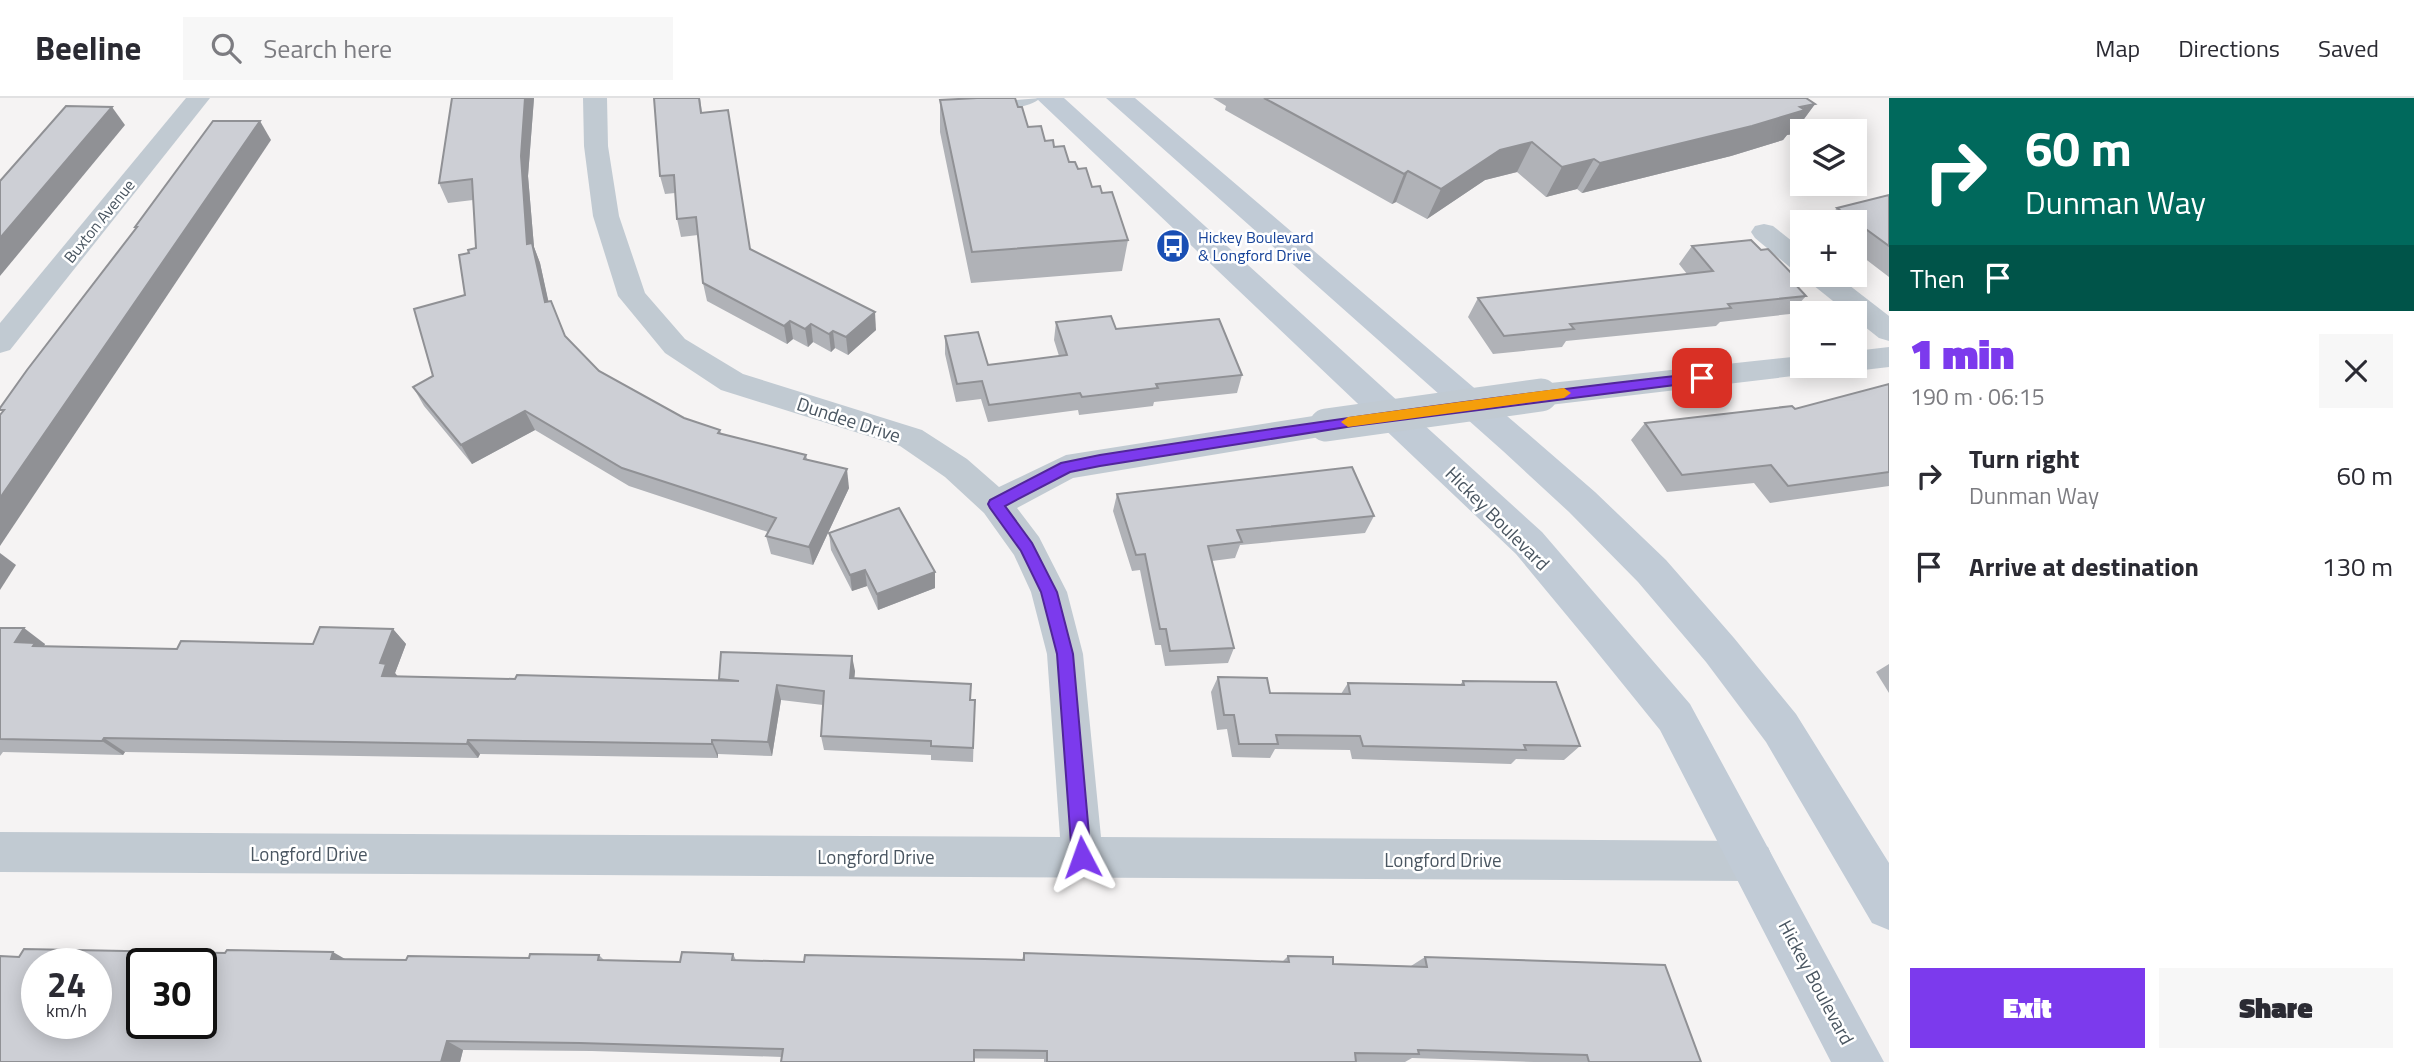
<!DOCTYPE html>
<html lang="en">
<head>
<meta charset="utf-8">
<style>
  :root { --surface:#fff; --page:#f7f7f7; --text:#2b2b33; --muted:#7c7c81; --line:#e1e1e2; --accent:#7c3aed }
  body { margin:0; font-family:"Titillium Web",sans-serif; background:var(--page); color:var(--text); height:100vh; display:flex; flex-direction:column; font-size:26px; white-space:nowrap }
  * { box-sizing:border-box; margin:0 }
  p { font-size:23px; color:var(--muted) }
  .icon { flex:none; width:38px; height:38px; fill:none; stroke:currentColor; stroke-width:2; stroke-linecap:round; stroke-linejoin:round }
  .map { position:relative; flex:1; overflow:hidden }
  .details { display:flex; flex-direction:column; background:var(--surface); width:525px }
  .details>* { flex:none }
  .guide { background:#00695c; color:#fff; overflow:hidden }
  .fabs { position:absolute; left:1790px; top:21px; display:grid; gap:14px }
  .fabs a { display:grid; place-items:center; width:77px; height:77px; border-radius:0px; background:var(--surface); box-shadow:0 4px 18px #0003; font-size:35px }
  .speed { position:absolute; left:21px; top:850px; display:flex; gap:14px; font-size:35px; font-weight:700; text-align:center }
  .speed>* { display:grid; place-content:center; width:91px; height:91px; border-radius:50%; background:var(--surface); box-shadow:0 4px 18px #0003; line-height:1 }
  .speed small { font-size:18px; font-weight:400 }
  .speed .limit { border:4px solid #111; border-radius:10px; background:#fff; color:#111 }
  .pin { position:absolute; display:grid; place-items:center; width:60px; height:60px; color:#fff; margin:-30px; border-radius:14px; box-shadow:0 4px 10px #0006 }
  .me { position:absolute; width:77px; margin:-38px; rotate:356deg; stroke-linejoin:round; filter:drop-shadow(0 0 5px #0008) }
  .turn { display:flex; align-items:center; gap:24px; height:147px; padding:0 21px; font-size:32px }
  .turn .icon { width:91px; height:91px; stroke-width:2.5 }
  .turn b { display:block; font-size:49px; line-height:60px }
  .then { display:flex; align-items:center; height:66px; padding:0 21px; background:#0003; gap:14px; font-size:26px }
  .round { display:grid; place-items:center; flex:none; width:74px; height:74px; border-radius:0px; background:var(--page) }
  .head { display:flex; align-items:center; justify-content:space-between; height:119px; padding:0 21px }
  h1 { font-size:42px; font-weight:800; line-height:52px; color:var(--accent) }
  .cta { display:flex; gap:14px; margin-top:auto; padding:14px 21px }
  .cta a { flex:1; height:80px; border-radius:0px; background:var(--accent); color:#fff; font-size:28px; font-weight:800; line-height:80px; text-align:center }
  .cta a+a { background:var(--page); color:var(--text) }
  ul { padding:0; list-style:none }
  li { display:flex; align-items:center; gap:21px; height:91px; padding:0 21px }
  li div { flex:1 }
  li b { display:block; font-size:26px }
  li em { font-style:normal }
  header { display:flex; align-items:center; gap:42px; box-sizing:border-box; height:98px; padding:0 35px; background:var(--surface); border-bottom:2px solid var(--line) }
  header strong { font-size:33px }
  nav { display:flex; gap:38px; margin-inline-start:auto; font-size:24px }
  .search { width:490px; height:63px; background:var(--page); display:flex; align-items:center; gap:18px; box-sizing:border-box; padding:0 24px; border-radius:0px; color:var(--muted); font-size:26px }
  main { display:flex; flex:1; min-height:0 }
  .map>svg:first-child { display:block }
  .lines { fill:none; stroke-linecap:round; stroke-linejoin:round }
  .lane { fill:#c1cad2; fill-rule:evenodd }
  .street { fill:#c1cad2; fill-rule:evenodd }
  .secondary { fill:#c1cbd6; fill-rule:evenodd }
  .street-bridge { stroke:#c1cad2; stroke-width:33 }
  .wall { fill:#b0b2b7 }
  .shaded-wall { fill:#909195 }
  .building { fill:#cdcfd5; stroke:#909195; stroke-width:2; fill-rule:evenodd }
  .route { fill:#7c3aed; stroke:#51269a; stroke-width:2 }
  .slow { fill:#f59e0b }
  .labels { text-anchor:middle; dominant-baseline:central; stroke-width:5; stroke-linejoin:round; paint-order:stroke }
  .far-street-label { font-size:16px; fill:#4a5661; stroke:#fff }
  .far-transit-label { font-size:16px; fill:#164399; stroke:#fff; text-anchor:start }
  .street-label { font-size:19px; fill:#4a5661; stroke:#fff }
</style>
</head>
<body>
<header>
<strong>Beeline</strong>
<div class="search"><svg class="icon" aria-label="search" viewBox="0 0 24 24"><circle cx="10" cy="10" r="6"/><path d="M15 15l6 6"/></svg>Search here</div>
<nav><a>Map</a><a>Directions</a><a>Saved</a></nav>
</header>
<main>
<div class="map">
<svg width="1889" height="964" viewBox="0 0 1889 964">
  <rect width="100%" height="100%" fill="#f5f3f3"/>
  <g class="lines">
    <path class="lane" d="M 980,0 L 1004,3 L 1041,0 C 1025,12 996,14 980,0 Z"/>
    <g class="street">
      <path d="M 186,0 L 210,0 L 10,252 L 0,255 L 0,225 Z"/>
      <path d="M 583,0 L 607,0 L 608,48 L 619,118 L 645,195 L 685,241 L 743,276 L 922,332 L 967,361 L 999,389 L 1066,357 L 1326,316 L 1337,319 L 1342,327 L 1337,335 L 1326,338 L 1073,380 L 1017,410 L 1039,439 L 1067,494 L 1083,556 L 1101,739 L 1753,743 L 1768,749 L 1774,763 L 1768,777 L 1753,783 L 0,774 L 0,734 L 1060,739 L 1047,556 L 1031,494 L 1014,457 L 984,415 L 945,379 L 900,348 L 721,292 L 665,255 L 618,198 L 593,118 L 584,48 Z"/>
      <path d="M 1764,126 L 1773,128 L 1802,151 L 1802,174 L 1792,171 L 1755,140 L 1751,134 L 1755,128 Z"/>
      <path d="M 1804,177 L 1836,177 L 1889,218 L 1889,243 L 1879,240 L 1855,221 L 1855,215 L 1848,215 L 1808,183 Z"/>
      <path d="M 1889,249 L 1889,269 L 1855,273 L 1843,268 L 1855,268 L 1855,253 Z"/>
      <path d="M 1802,258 L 1802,268 L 1823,268 L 1819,275 L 1541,308 L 1530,305 L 1526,297 L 1530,289 L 1541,286 Z"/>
    </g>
    <g class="secondary">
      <path d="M 1036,0 L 1064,0 L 1542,434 L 1690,606 L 1884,964 L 1831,964 L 1660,632 L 1588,543 L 1516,456 Z"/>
      <path d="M 1106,0 L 1135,0 L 1527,335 L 1595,394 L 1666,462 L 1734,540 L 1796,616 L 1889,765 L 1889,832 L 1872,825 L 1766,644 L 1706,564 L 1638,484 L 1569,414 L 1503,353 Z"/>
    </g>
    <path class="street-bridge" d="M 1326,327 L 1541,297"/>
  </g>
  <g class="wall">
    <path d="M 452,0 L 534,0 L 528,78 L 534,149 L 540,165 L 548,203 L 565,238 L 599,273 L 684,320 L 720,332 L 721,336 L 806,357 L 807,361 L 849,390 L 813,467 L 771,456 L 766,438 L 768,434 L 629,388 L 535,332 L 472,366 L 424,308 L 413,289 L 433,278 L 465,197 L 469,155 L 476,150 L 473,102 L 448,105 L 439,85 Z"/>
    <path d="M 700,0 L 702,15 L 750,152 L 876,232 L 848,257 L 835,250 L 831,254 L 813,244 L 808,249 L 793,241 L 787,246 L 707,203 L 703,185 L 698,137 L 681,139 L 677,121 L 675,95 L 665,96 L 660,78 Z"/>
    <path d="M 1213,0 L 1806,0 L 1815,6 L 1793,36 L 1787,37 L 1783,42 L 1731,58 L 1582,95 L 1577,91 L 1546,99 L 1517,74 L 1485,82 L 1427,121 L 1396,104 L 1392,106 L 1225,12 L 1226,8 Z"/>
    <path d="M 940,2 L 1018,9 L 1028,29 L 1054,49 L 1069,64 L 1078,71 L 1092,89 L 1102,95 L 1128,142 L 1122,173 L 971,185 L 940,34 Z"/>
    <path d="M 1889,97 L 1889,179 L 1855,153 L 1855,124 L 1825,124 L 1837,110 Z"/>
    <path d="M 1692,148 L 1761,152 L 1800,184 L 1797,188 L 1806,198 L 1790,216 L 1720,224 L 1716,228 L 1566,243 L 1562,249 L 1493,256 L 1468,219 L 1478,200 L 1687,176 L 1679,166 Z"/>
    <path d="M 1056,224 L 1116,231 L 1242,277 L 1237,295 L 1154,304 L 1153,308 L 1079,317 L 1078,312 L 988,324 L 981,301 L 956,304 L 945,256 L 945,238 L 988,267 L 1059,258 L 1054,242 Z"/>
    <path d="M 1889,286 L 1889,388 L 1770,405 L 1754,385 L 1667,394 L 1631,342 L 1645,325 L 1795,311 Z"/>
    <path d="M 1117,396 L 1374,418 L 1365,435 L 1240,447 L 1235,460 L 1212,463 L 1234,550 L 1228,565 L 1165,568 L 1161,547 L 1155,547 L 1140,472 L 1132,473 L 1113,413 Z"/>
    <path d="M 829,435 L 935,474 L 935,490 L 878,512 L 867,488 L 852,493 L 831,452 Z"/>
    <path d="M 0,530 L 45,546 L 43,549 L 177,551 L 313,546 L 393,531 L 406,546 L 395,575 L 397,578 L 515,581 L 720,583 L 719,581 L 855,573 L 854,580 L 975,602 L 973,664 L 931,662 L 931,657 L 824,652 L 821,638 L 823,607 L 781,602 L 772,658 L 718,656 L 718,660 L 480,656 L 478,660 L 125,654 L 123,657 L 3,654 L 0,658 Z"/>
    <path d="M 1889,566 L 1889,595 L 1876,574 Z"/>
    <path d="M 1218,579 L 1270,595 L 1341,596 L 1348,585 L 1460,587 L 1463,583 L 1580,648 L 1564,662 L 1516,661 L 1511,666 L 1352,661 L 1350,652 L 1275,651 L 1270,660 L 1232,659 L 1227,631 L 1217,632 L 1211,594 Z"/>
    <path d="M 225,855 L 346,861 L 406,862 L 529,860 L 599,857 L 604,862 L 680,864 L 733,856 L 736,862 L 804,864 L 1022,862 L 1024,855 L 1282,864 L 1288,858 L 1333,866 L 1411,868 L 1425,859 L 1701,964 L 1534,964 L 1412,960 L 1405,964 L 1044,964 L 1044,961 L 782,959 L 592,953 L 463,952 L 460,964 L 0,964 L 19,859 Z"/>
  </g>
  <g class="shaded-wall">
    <path d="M 525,0 L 534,0 L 528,78 L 534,149 L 540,165 L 553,224 L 545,204 L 527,146 L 521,58 Z"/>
    <path d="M 1815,6 L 1793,36 L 1787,37 L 1783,42 L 1731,58 L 1582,95 L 1600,65 Z"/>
    <path d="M 112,9 L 125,27 L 0,178 L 0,140 Z"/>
    <path d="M 260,23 L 271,42 L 0,448 L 0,400 Z"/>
    <path d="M 1532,44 L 1517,74 L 1485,82 L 1427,121 L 1441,91 L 1500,52 Z"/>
    <path d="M 1594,61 L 1577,91 L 1546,99 L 1562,69 Z"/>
    <path d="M 1408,73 L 1396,104 L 1392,106 L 1404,76 Z"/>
    <path d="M 875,214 L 876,232 L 848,257 L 846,239 Z"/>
    <path d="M 790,223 L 793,241 L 787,246 L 784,228 Z"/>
    <path d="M 811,226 L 813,244 L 808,249 L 805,231 Z"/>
    <path d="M 833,233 L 835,250 L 831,254 L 829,236 Z"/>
    <path d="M 525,313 L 535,332 L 472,366 L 461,347 Z"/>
    <path d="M 847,371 L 849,390 L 813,467 L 809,449 Z"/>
    <path d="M 0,455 L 16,467 L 0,492 Z"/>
    <path d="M 865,472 L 867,488 L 852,493 L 850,477 Z"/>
    <path d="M 935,474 L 935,490 L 878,512 L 877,496 Z"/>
    <path d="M 24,530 L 45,546 L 43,550 L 15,544 Z"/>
    <path d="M 393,531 L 406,546 L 395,575 L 400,581 L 382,578 L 380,565 Z"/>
    <path d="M 852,558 L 855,573 L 853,595 L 850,580 Z"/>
    <path d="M 777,587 L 781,602 L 772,658 L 768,644 Z"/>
    <path d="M 104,640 L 125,654 L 123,657 L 102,643 Z"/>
    <path d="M 468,642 L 480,656 L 478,660 L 467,646 Z"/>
    <path d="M 712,642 L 718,656 L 718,660 L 712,646 Z"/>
    <path d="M 333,854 L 352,865 L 331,861 Z"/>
    <path d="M 447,943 L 463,952 L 460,964 L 441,964 Z"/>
  </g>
  <g class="building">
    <path d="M 452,0 L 525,0 L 521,58 L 527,146 L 532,145 L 545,204 L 551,203 L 565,238 L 599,273 L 684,320 L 720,332 L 718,335 L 806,357 L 804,361 L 847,371 L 809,449 L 766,438 L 776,420 L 622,370 L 525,313 L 461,347 L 413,289 L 433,278 L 414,211 L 465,197 L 459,157 L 469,155 L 468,152 L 476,150 L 472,81 L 439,85 Z"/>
    <path d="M 654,0 L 699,0 L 701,15 L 728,12 L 750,151 L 875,214 L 846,239 L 833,233 L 829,236 L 811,226 L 805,231 L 790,223 L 784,228 L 703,185 L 696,119 L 677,121 L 674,77 L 660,78 Z"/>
    <path d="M 977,0 L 1015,0 L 1018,9 L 1022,9 L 1028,29 L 1041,28 L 1045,43 L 1053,42 L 1054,49 L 1064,48 L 1069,64 L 1075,64 L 1078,71 L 1086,70 L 1092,89 L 1100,88 L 1102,95 L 1112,94 L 1128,142 L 972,154 L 940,2 Z"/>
    <path d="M 1264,0 L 1806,0 L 1815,6 L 1800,9 L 1805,12 L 1752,28 L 1600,65 L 1594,61 L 1562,69 L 1532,44 L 1500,52 L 1441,91 L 1408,73 L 1404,76 Z"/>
    <path d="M 66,8 L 112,9 L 0,140 L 0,83 Z"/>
    <path d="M 213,23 L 260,23 L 0,400 L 0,317 L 4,312 L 0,312 L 0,310 L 27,272 L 137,129 L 135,129 Z"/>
    <path d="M 1889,97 L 1889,148 L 1837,110 Z"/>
    <path d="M 1751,142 L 1761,152 L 1768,151 L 1800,184 L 1794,185 L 1806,198 L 1728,206 L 1731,210 L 1570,226 L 1574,231 L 1504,238 L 1478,200 L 1713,173 L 1692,148 Z"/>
    <path d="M 1111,218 L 1116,231 L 1219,221 L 1242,277 L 1156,286 L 1158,290 L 1082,299 L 1080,295 L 989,307 L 982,283 L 957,286 L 945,238 L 978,234 L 988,267 L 1067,257 L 1056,224 Z"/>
    <path d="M 1889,286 L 1889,374 L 1788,388 L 1771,367 L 1682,377 L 1645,325 L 1792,308 L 1795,311 Z"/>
    <path d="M 1352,369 L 1374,418 L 1237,432 L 1242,444 L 1208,448 L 1234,550 L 1170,553 L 1166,531 L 1160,531 L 1145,456 L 1136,457 L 1117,396 Z"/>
    <path d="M 899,410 L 935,474 L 877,496 L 865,472 L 850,477 L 829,435 Z"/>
    <path d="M 320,529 L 393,531 L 380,565 L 386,566 L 382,578 L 515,581 L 517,577 L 739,583 L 719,581 L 721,554 L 852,558 L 850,580 L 971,586 L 970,602 L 975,602 L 973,650 L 931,648 L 931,643 L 821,638 L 824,593 L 777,587 L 768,644 L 712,642 L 712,646 L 468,642 L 467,646 L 104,640 L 102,643 L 0,641 L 0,530 L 24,530 L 15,544 L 35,545 L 33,548 L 177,551 L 181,543 L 313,546 Z"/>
    <path d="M 1218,579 L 1267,580 L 1270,595 L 1350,596 L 1348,585 L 1464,587 L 1463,583 L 1556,584 L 1580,648 L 1524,647 L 1526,652 L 1363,648 L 1360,638 L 1276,637 L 1278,646 L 1239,646 L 1234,617 L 1224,617 Z"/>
    <path d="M 24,851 L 225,855 L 227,852 L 333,854 L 331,861 L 406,862 L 408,858 L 529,860 L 530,856 L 599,857 L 598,862 L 680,864 L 682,854 L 733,856 L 732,862 L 804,864 L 805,857 L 1024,862 L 1024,855 L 1289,864 L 1288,858 L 1333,859 L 1333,866 L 1427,869 L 1425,859 L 1665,867 L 1701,964 L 1589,964 L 1587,957 L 1418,952 L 1419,956 L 1355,955 L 1356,964 L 1047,964 L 1047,953 L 974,952 L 974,964 L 781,964 L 783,951 L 580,945 L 447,943 L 441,964 L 0,964 L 0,858 L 19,859 ZM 37,866 L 96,866 L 96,926 L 37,926 ZM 142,866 L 201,866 L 201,926 L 142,926 Z"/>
  </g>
  <path class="route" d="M 1702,275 L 1708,280 L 1706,283 L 1353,328 L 1100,368 L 1070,374 L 1005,408 L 1032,445 L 1057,494 L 1073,556 L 1091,759 L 1088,765 L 1082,768 L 1075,765 L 1072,759 L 1057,556 L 1041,494 L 1021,453 L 990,410 L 988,406 L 990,402 L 1061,365 L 1100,357 C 1300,326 1500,297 1702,275 Z"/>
  <path class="slow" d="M 1564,290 L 1571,295 L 1564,300 L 1348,329 L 1341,324 L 1348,319 Z"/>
  <defs>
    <g id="bus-disc" transform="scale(1.75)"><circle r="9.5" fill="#1a4fb4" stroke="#fff"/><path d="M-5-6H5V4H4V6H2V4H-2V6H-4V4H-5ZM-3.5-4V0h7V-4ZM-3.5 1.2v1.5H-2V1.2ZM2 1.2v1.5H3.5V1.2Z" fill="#fff"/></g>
  </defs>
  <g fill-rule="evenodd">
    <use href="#bus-disc" x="1173" y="148"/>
  </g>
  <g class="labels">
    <g class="far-street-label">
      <text transform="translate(99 123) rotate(-51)">Buxton Avenue</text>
    </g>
    <g class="far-transit-label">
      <text x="1198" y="139">Hickey Boulevard<tspan x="1198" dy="18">&amp; Longford Drive</tspan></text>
    </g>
    <g class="street-label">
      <text transform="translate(849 321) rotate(18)">Dundee Drive</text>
      <text transform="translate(1498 420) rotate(45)">Hickey Boulevard</text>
      <text x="309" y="755">Longford Drive</text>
      <text x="876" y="758">Longford Drive</text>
      <text x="1443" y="761">Longford Drive</text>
      <text transform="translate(1817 884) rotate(62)">Hickey Boulevard</text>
    </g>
  </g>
</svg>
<div class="fabs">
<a><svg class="icon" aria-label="layers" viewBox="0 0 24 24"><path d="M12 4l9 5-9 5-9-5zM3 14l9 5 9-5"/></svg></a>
<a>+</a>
<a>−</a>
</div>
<div class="speed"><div>24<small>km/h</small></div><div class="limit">30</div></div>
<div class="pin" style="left:1702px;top:280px;background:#d93025"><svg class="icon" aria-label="arrive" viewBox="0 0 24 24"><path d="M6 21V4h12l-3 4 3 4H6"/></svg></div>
<svg class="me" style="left:1082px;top:759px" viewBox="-20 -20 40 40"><path d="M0-17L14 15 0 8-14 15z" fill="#7c3aed" stroke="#fff" stroke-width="4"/></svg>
</div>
<section class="details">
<div class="guide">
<div class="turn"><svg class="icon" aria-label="right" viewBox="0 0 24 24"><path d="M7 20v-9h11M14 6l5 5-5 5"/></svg><div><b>60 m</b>Dunman Way</div></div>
<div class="then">Then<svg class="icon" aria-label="arrive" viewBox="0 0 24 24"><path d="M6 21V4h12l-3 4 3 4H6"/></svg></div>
</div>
<div class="head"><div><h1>1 min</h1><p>190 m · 06:15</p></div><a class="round"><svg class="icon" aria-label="close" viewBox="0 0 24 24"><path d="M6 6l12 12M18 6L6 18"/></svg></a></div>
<ul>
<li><svg class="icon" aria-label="right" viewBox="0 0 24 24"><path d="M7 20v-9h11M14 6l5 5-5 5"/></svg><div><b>Turn right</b><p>Dunman Way</p></div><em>60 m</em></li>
<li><svg class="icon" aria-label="arrive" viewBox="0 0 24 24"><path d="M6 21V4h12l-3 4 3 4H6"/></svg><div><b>Arrive at destination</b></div><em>130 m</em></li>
</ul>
<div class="cta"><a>Exit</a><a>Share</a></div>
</section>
</main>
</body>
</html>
